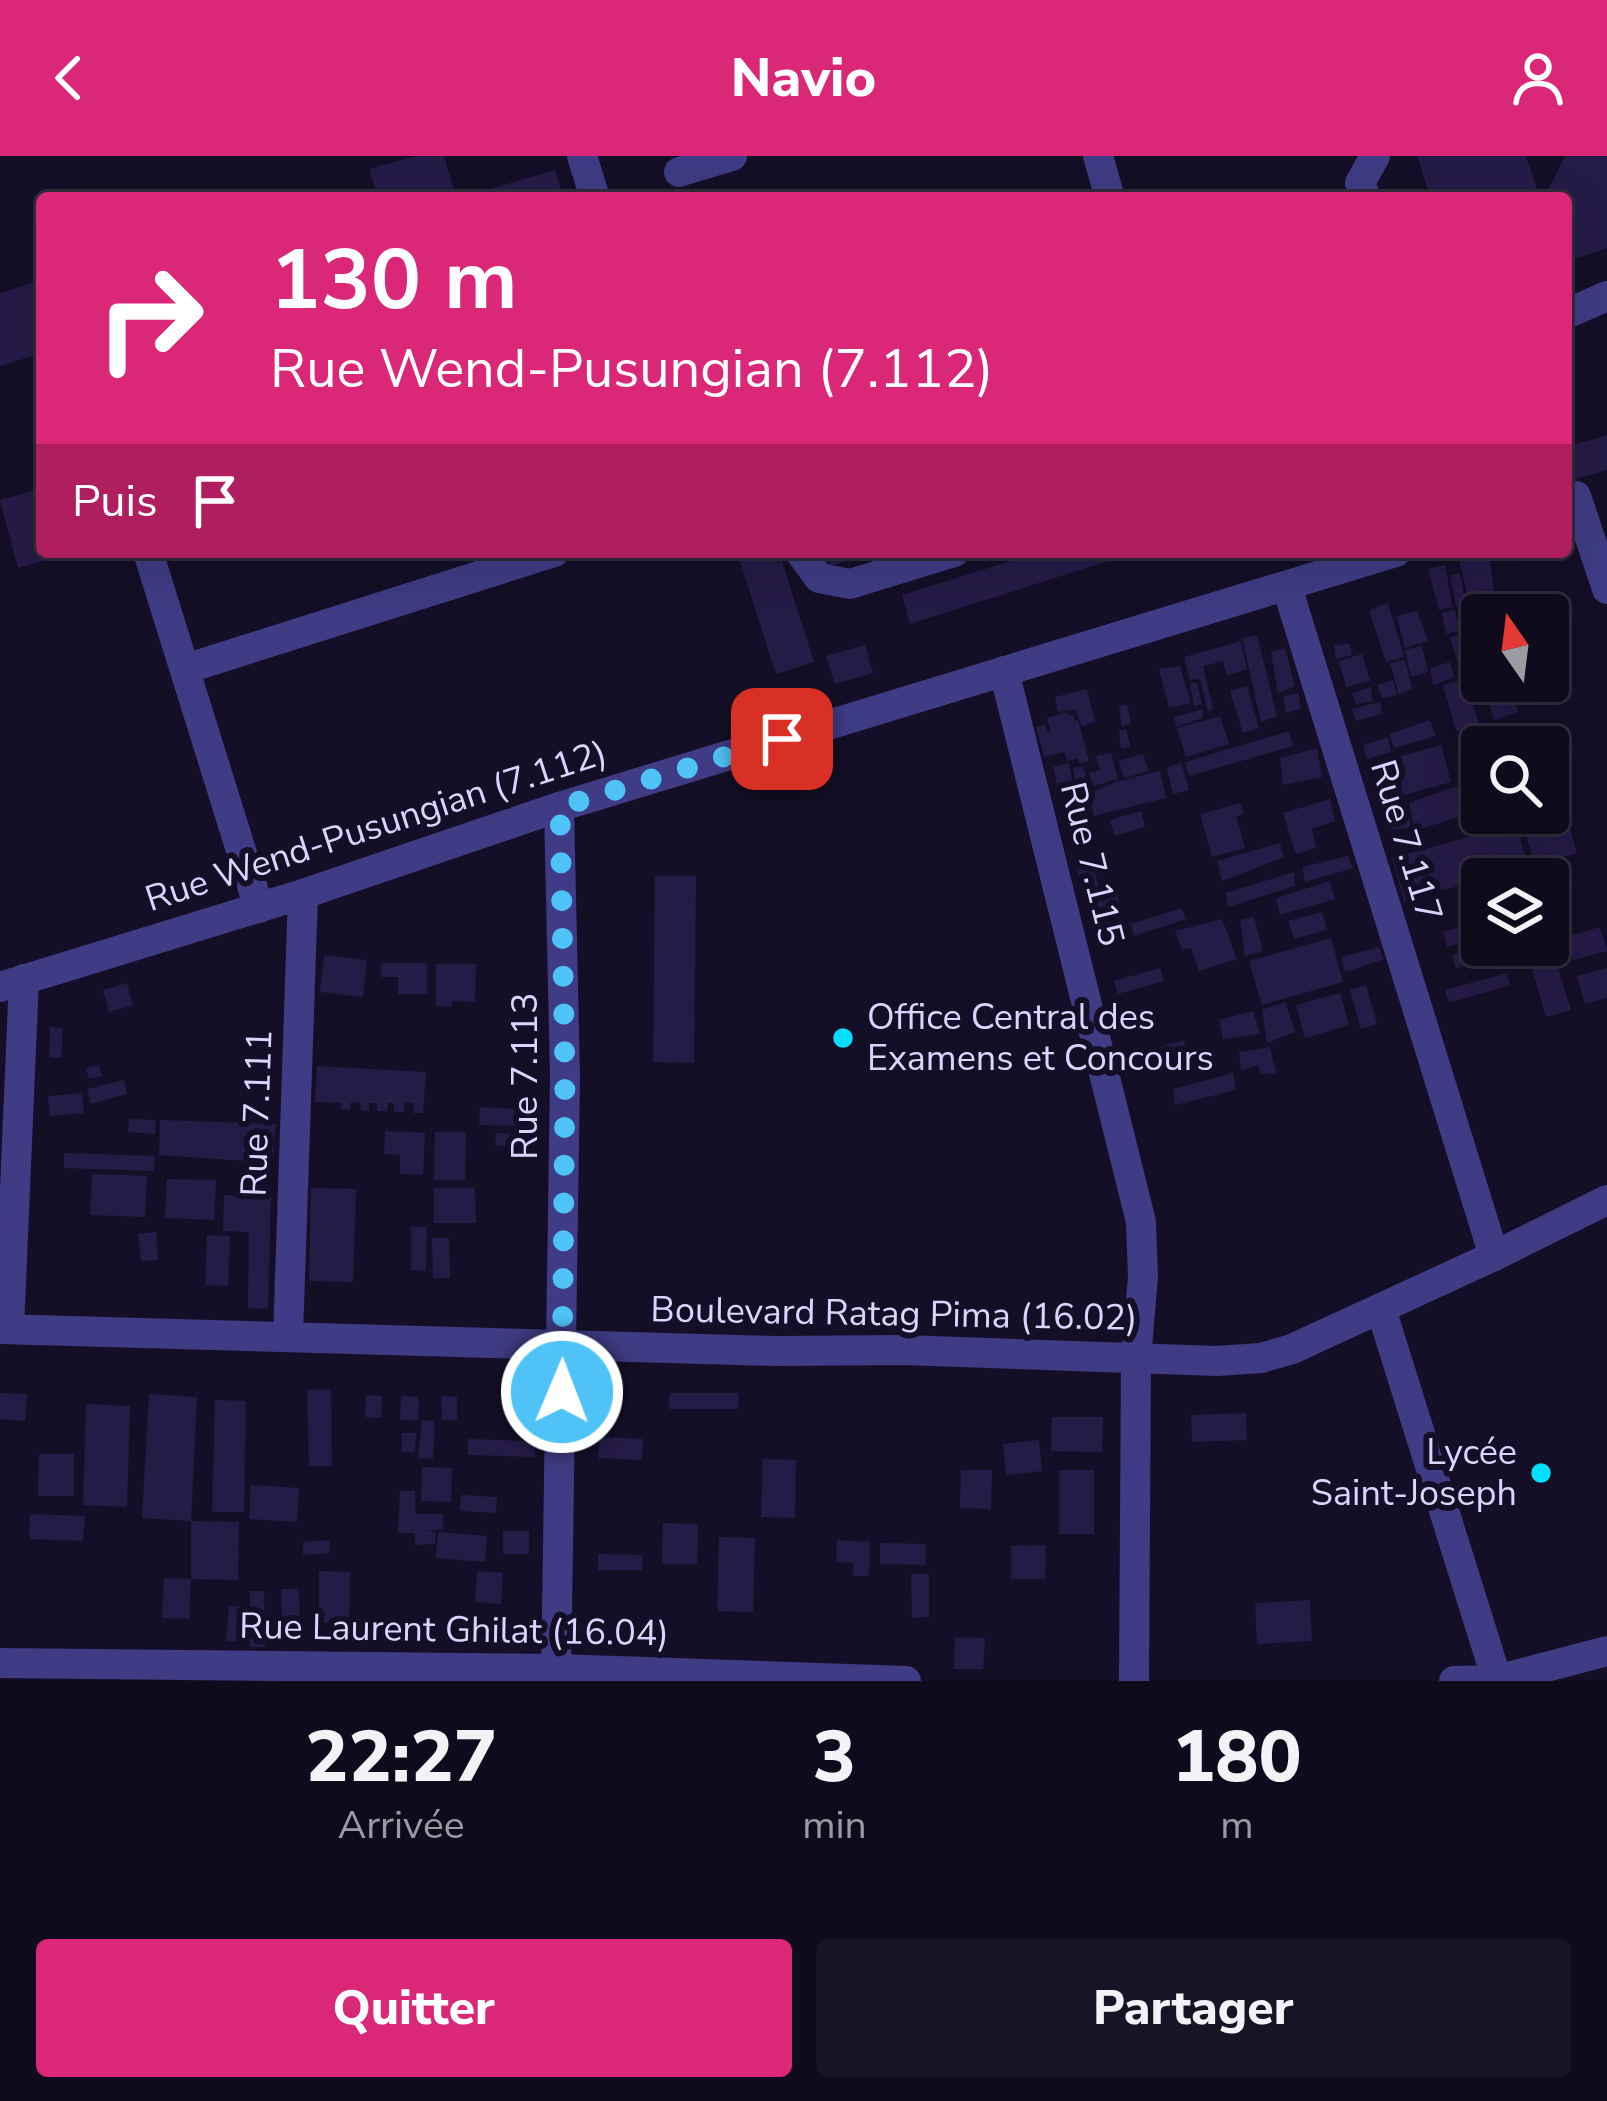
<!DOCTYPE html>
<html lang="fr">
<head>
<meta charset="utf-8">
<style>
  :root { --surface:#0f0b1c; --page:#181425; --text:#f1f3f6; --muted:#9b9ba3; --line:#2f2b3b; --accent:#db2777 }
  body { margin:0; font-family:"Nunito Sans",sans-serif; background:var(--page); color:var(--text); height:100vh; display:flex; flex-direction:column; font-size:45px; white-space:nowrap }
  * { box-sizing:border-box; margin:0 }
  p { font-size:39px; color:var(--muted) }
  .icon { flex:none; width:66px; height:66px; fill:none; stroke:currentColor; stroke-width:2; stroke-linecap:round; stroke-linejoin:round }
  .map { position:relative; height:1525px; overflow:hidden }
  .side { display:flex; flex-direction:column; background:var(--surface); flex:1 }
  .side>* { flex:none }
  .banner { position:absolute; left:36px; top:36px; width:1536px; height:366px; border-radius:12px; box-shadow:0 12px 48px #0002,0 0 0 3px var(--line); background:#db2777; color:#fff; overflow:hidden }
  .needle { width:78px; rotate:346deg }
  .tools { position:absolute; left:1461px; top:438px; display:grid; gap:24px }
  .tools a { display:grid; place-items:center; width:108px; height:108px; border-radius:12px; background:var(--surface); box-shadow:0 12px 48px #0002,0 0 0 3px var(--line); font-size:60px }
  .pin { position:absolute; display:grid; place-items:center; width:102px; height:102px; color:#fff; margin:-51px; border-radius:24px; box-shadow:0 6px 18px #0006 }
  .me { position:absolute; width:132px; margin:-66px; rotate:1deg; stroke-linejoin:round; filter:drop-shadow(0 0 9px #0008) }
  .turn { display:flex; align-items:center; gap:42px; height:252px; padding:0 36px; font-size:54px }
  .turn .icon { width:156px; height:156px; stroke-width:2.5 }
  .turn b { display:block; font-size:84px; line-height:102px }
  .then { display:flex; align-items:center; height:114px; padding:0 36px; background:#0003; gap:24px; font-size:45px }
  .eta { display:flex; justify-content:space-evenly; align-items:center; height:204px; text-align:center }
  .eta b { font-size:72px; font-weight:800; line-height:84px }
  .action { display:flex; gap:24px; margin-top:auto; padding:24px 36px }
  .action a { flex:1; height:138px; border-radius:12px; background:var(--accent); color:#fff; font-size:48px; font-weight:800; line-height:138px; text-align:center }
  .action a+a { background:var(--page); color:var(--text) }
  header { display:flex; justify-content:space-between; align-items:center; height:156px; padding:0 36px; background:var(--accent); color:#fff; font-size:54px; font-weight:800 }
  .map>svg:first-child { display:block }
  .building { fill:#251b47 }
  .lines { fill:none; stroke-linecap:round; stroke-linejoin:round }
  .minor { stroke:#3f3b84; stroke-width:30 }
  .route { stroke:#4fc3f7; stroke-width:21; stroke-dasharray:0 37.8 }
  .poi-dot { fill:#02defd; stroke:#140f26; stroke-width:4.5 }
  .labels { text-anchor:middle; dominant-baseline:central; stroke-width:12; stroke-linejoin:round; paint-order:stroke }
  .street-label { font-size:36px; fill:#dad4ff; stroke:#140f26 }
  .poi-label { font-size:36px; fill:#dad4ff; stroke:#140f26; text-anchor:start }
</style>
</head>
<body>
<header><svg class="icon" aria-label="back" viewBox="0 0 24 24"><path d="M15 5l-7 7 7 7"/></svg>Navio<svg class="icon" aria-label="person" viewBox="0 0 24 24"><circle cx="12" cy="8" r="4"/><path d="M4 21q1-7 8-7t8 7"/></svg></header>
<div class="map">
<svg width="1607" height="1525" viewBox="0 0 1607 1525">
  <rect width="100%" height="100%" fill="#140f26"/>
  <g class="building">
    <path d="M 416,0 L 444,0 L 456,42 L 378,42 L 369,13 Z"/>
    <path d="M 1417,0 L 1526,0 L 1540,42 L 1535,42 L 1518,32 L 1491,42 L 1431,42 Z"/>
    <path d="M 1565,0 L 1607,0 L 1607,92 L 1566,106 L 1566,42 L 1544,42 Z"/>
    <path d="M 555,14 L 563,42 L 485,42 L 483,35 Z"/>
    <path d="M 42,124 L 42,197 L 0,210 L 0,137 Z"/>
    <path d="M 1607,279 L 1607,314 L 1566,326 L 1566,291 Z"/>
    <path d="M 42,332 L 42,396 L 69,397 L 18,412 L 0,344 Z"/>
    <path d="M 737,396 L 779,396 L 814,506 L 776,518 Z"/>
    <path d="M 826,396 L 874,396 L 874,397 L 830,410 Z"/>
    <path d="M 1039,396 L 1120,396 L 1121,401 L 910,468 L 902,439 Z"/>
    <path d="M 1489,397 L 1494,434 L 1468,441 L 1459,404 Z"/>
    <path d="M 1445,409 L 1453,451 L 1439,454 L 1428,413 Z"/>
    <path d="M 1460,417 L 1466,449 L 1456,451 L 1450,419 Z"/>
    <path d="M 1388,447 L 1404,501 L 1386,506 L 1369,454 Z"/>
    <path d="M 1454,453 L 1461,474 L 1446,478 L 1442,457 Z"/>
    <path d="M 1417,455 L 1428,485 L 1405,492 L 1397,460 Z"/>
    <path d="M 1464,477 L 1473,511 L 1460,515 L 1450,481 Z"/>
    <path d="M 1482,477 L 1482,507 L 1477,509 L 1470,480 Z"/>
    <path d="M 1257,479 L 1277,560 L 1261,566 L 1242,482 Z"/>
    <path d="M 1241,485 L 1247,513 L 1227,520 L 1223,505 L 1203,510 L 1213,553 L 1208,556 L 1200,523 L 1190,524 L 1184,501 Z"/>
    <path d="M 1349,487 L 1352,499 L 1336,503 L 1334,490 Z"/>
    <path d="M 865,489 L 873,517 L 835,528 L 826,500 Z"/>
    <path d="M 1422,490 L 1428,516 L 1411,521 L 1405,494 Z"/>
    <path d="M 1285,492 L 1295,530 L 1278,538 L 1271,496 Z"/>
    <path d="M 1362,498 L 1370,525 L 1346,531 L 1339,505 Z"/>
    <path d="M 1405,504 L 1412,532 L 1399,539 L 1390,507 Z"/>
    <path d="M 1450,506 L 1454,521 L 1433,529 L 1430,512 Z"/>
    <path d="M 1180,510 L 1191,547 L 1169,552 L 1159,513 Z"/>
    <path d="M 1466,523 L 1479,569 L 1456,575 L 1443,529 Z"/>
    <path d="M 1393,524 L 1397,539 L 1382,542 L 1377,529 Z"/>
    <path d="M 1482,525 L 1509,525 L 1518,556 L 1494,564 Z"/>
    <path d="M 1190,527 L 1197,527 L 1202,548 L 1194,550 Z"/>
    <path d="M 1247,530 L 1259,572 L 1243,577 L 1230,535 Z"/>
    <path d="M 1371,531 L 1373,545 L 1356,548 L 1352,537 Z"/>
    <path d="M 1087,533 L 1095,566 L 1082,570 L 1075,553 L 1058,556 L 1055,541 Z"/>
    <path d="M 1298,537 L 1301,553 L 1286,557 L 1283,541 Z"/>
    <path d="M 1380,546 L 1382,558 L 1356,565 L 1352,553 Z"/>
    <path d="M 1127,548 L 1131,567 L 1122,571 L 1119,550 Z"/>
    <path d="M 1203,553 L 1202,562 L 1176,571 L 1174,561 Z"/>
    <path d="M 1067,556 L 1068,560 L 1073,559 L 1074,565 L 1078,564 L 1089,605 L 1079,608 L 1078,602 L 1067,605 L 1064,596 L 1044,601 L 1036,571 L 1045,569 L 1047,577 L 1051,576 L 1047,562 Z"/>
    <path d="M 1220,560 L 1229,588 L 1186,601 L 1177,572 Z"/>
    <path d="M 1430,564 L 1436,580 L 1394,592 L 1389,578 Z"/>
    <path d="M 1486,571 L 1491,591 L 1482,591 L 1481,660 L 1475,641 L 1470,643 L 1466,628 L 1480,624 L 1466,576 Z"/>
    <path d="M 1126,573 L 1131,591 L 1121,593 L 1119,575 Z"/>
    <path d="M 1289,575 L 1293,590 L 1189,620 L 1185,606 Z"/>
    <path d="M 1388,581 L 1391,596 L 1367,603 L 1363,589 Z"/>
    <path d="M 1441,589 L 1451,626 L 1384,645 L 1373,608 Z"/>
    <path d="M 1317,592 L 1322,621 L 1283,629 L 1280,602 Z"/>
    <path d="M 1111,597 L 1118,623 L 1093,630 L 1089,617 L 1100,614 L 1096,600 Z"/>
    <path d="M 1143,598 L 1149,615 L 1124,622 L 1118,605 Z"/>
    <path d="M 1181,606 L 1189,634 L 1173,638 L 1167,612 Z"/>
    <path d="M 1069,607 L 1075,635 L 1060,641 L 1053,611 Z"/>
    <path d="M 1083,610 L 1090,632 L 1078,637 L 1073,612 Z"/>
    <path d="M 1160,615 L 1166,642 L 1094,660 L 1089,638 L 1115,626 Z"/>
    <path d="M 1462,628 L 1471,649 L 1463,652 L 1464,659 L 1415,675 L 1409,647 Z"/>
    <path d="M 1330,643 L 1335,665 L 1312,673 L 1316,692 L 1296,698 L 1283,657 Z"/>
    <path d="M 1406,646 L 1411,671 L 1390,674 L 1383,652 Z"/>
    <path d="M 1241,647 L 1244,658 L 1236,660 L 1245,692 L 1212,701 L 1200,658 Z"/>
    <path d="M 1141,655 L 1145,671 L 1115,680 L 1110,664 Z"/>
    <path d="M 1484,657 L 1518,657 L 1519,663 L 1488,668 Z"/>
    <path d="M 1567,661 L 1577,697 L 1535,709 L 1524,673 Z"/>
    <path d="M 1516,668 L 1528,711 L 1404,745 L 1392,702 Z"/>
    <path d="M 1280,687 L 1284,701 L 1222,725 L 1217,705 Z"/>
    <path d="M 1090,700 L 1100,735 L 1085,740 L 1074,705 Z"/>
    <path d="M 1348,700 L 1353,712 L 1305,726 L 1302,711 Z"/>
    <path d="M 1294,716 L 1295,730 L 1228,751 L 1226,737 Z"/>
    <path d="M 655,720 L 696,720 L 694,907 L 653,906 Z"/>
    <path d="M 1330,725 L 1335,743 L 1280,759 L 1276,742 Z"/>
    <path d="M 1117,738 L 1121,754 L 1108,758 L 1110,765 L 1094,769 L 1088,745 Z"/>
    <path d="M 1181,752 L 1186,763 L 1134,780 L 1131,768 Z"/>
    <path d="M 1322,756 L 1327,774 L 1294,783 L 1288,765 Z"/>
    <path d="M 1254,761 L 1263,795 L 1245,800 L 1240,764 Z"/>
    <path d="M 1222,763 L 1237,803 L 1199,815 L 1191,792 L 1182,794 L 1175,775 Z"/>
    <path d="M 1482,765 L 1482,781 L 1447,791 L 1443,776 Z"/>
    <path d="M 1600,771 L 1607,795 L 1573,804 L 1566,781 Z"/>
    <path d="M 1331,782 L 1343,826 L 1262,849 L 1249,805 Z"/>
    <path d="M 1486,789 L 1496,789 L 1499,799 L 1456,812 L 1452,799 Z"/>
    <path d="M 1525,789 L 1551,789 L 1571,854 L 1546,861 Z"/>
    <path d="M 1379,791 L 1384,803 L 1345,816 L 1341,801 Z"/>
    <path d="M 324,799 L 367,804 L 363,841 L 320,836 Z"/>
    <path d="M 381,807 L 427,807 L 427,838 L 398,838 L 398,821 L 381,821 Z"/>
    <path d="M 436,808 L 476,808 L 475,846 L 452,845 L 452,851 L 436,850 Z"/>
    <path d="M 1160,812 L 1164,825 L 1118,838 L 1114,825 Z"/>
    <path d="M 1607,812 L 1607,842 L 1585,848 L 1577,820 Z"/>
    <path d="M 1507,817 L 1510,829 L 1449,847 L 1445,834 Z"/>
    <path d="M 127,827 L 133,849 L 109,856 L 103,834 Z"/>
    <path d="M 1366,829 L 1377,868 L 1361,873 L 1350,834 Z"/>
    <path d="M 1340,837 L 1349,869 L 1305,882 L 1296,849 Z"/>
    <path d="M 1285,846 L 1295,876 L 1267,887 L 1262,854 Z"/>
    <path d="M 1253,855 L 1260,878 L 1223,883 L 1219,864 Z"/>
    <path d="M 50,871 L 63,872 L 61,902 L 49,901 Z"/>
    <path d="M 1184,884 L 1187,897 L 1155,906 L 1152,893 Z"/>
    <path d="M 1270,891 L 1276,917 L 1261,918 L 1258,909 L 1241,915 L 1239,896 Z"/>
    <path d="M 99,909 L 102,920 L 89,923 L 86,912 Z"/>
    <path d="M 317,910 L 426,916 L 423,957 L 413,957 L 414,947 L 404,946 L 404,956 L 394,956 L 394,947 L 388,947 L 387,955 L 377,955 L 377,947 L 369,947 L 369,955 L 360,954 L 361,947 L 351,946 L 350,954 L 340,953 L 341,947 L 315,946 Z"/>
    <path d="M 1233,917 L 1236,934 L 1175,949 L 1173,933 Z"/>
    <path d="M 124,924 L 127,938 L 91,948 L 87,933 Z"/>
    <path d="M 82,937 L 84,957 L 50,960 L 48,940 Z"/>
    <path d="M 480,951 L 519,953 L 518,970 L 479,969 Z"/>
    <path d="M 129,963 L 156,964 L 155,978 L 128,976 Z"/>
    <path d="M 160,964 L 276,968 L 272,1007 L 159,999 Z"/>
    <path d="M 385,975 L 425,977 L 423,1019 L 400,1018 L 400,999 L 384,998 Z"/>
    <path d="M 435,976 L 466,976 L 465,1024 L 434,1024 Z"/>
    <path d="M 496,977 L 532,979 L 532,992 L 495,989 Z"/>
    <path d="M 64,997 L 155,1000 L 154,1015 L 64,1012 Z"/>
    <path d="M 92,1018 L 147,1020 L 145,1061 L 90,1059 Z"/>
    <path d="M 167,1023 L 216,1024 L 214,1064 L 165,1062 Z"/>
    <path d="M 311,1032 L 356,1033 L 353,1126 L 309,1125 Z"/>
    <path d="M 434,1032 L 475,1032 L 476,1067 L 434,1067 Z"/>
    <path d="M 224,1039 L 271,1041 L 268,1153 L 248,1152 L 249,1076 L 223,1075 Z"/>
    <path d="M 411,1071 L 427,1071 L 426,1115 L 411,1114 Z"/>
    <path d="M 156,1076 L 158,1104 L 141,1105 L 138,1078 Z"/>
    <path d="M 207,1079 L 230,1080 L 228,1130 L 205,1129 Z"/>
    <path d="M 432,1082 L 449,1082 L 450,1122 L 433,1122 Z"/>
    <path d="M 331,1233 L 332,1310 L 309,1310 L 307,1234 Z"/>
    <path d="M 0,1237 L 27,1238 L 25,1265 L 0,1263 Z"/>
    <path d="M 669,1237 L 739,1237 L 738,1253 L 669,1253 Z"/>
    <path d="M 149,1238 L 197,1241 L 191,1365 L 142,1362 Z"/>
    <path d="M 366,1239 L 382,1240 L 381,1262 L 365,1261 Z"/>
    <path d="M 401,1240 L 419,1241 L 418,1264 L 400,1264 Z"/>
    <path d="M 441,1240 L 457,1241 L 457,1264 L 442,1264 Z"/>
    <path d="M 215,1244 L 246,1245 L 244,1356 L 212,1356 Z"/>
    <path d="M 86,1248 L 130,1250 L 127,1351 L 83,1349 Z"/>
    <path d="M 1246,1257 L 1247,1284 L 1192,1286 L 1191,1259 Z"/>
    <path d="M 1052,1261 L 1103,1261 L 1102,1296 L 1051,1295 Z"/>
    <path d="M 422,1264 L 435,1265 L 433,1303 L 418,1302 Z"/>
    <path d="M 402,1277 L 416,1277 L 415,1296 L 402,1296 Z"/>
    <path d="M 599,1281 L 643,1283 L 642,1304 L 598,1302 Z"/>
    <path d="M 468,1283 L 535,1285 L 535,1301 L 468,1299 Z"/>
    <path d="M 1039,1284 L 1042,1315 L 1006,1319 L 1003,1288 Z"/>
    <path d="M 39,1298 L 74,1298 L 74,1340 L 38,1340 Z"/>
    <path d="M 763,1303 L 796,1304 L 795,1362 L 761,1361 Z"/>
    <path d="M 422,1311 L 452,1312 L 451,1346 L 421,1345 Z"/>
    <path d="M 961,1314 L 992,1314 L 991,1353 L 960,1352 Z"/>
    <rect x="1059" y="1314" width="35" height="64"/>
    <path d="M 251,1329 L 299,1332 L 297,1366 L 249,1363 Z"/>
    <path d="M 400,1335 L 415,1335 L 415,1358 L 443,1358 L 443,1374 L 426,1374 L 436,1376 L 435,1388 L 415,1389 L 415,1377 L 398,1377 Z"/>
    <path d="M 461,1339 L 497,1341 L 496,1357 L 460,1355 Z"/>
    <path d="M 30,1358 L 85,1360 L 83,1385 L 29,1383 Z"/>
    <path d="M 191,1365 L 239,1366 L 238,1424 L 191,1423 Z"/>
    <path d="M 663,1367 L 698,1368 L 697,1408 L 662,1408 Z"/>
    <rect x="503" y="1375" width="26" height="23"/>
    <path d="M 438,1376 L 487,1380 L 485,1406 L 436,1402 Z"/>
    <path d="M 719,1381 L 755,1382 L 753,1456 L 717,1455 Z"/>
    <path d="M 329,1384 L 330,1397 L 303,1399 L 303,1386 Z"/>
    <path d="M 837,1384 L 870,1386 L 869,1420 L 853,1420 L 853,1407 L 836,1406 Z"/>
    <path d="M 880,1387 L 926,1388 L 925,1409 L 880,1408 Z"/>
    <path d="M 1046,1389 L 1045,1423 L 1011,1423 L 1011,1390 Z"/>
    <path d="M 598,1398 L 643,1399 L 642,1414 L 598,1414 Z"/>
    <path d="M 319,1415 L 350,1416 L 349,1467 L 319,1467 Z"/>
    <path d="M 477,1415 L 503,1417 L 501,1448 L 475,1446 Z"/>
    <path d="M 911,1418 L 929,1418 L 929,1461 L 912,1462 Z"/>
    <path d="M 164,1422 L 191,1423 L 189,1463 L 162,1462 Z"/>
    <path d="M 281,1433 L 299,1433 L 300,1480 L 282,1480 Z"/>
    <path d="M 250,1435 L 264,1435 L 265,1491 L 250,1491 Z"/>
    <path d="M 1310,1444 L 1312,1485 L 1257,1488 L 1255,1447 Z"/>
    <path d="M 229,1450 L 246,1451 L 244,1486 L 226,1485 Z"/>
    <path d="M 955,1481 L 985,1482 L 983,1513 L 954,1513 Z"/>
  </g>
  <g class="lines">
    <g class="minor">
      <path d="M 582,0 L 595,42"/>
      <path d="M 1098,0 L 1110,42"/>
      <path d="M 679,16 L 732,0"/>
      <path d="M 1366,42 L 1360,27 L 1375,0"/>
      <path d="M 1566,158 L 1607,140"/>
      <path d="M 1576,340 L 1607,433"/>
      <path d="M 148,396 L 259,752"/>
      <path d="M 800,396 L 819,422 L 850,428 L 954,396"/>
      <path d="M 1287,431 L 1494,1100"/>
      <path d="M 185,513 L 554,396"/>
      <path d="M 1004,515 L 1141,1066 L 1143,1121 L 1136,1203 L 1134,1525"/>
      <path d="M 0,831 L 303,738 L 559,651 L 1396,396"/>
      <path d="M 1381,1153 L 1497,1524"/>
      <path d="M 0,1173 L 776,1195 L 903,1194 L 1217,1205 L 1261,1202 L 1292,1193 L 1494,1100 L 1607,1044"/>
      <path d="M 9,1173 L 24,823"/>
      <path d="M 288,1180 L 303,738"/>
      <path d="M 0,1507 L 557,1513 L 906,1525"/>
      <path d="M 556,1525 L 565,920 L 559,651"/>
      <path d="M 1454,1525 L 1497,1524 L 1607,1495"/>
    </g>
  </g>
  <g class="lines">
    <path class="route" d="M 562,1236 L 565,920 L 560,651 L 782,583"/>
  </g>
  <g class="poi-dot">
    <circle cx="843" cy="882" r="12"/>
    <circle cx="1541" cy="1317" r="12"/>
  </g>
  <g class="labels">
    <g class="street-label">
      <text transform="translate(376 670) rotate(-18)">Rue Wend-Pusungian (7.112)</text>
      <text transform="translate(1406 685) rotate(73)">Rue 7.117</text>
      <text transform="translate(1092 708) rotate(76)">Rue 7.115</text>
      <text transform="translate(525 920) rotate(-90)">Rue 7.113</text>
      <text transform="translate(257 957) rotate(-88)">Rue 7.111</text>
      <text transform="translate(894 1158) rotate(1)">Boulevard Ratag Pima (16.02)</text>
      <text transform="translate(454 1474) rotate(1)">Rue Laurent Ghilat (16.04)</text>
    </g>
    <g class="poi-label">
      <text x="867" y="861">Office Central des<tspan x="867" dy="41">Examens et Concours</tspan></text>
      <text x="1517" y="1296" text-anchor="end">Lycée<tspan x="1517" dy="41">Saint-Joseph</tspan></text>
    </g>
  </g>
</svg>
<div class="tools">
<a><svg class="needle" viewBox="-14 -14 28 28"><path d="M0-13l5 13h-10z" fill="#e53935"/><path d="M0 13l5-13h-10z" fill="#9b9ba3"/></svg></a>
<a><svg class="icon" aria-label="search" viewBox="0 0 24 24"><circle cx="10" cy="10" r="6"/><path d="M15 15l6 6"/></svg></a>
<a><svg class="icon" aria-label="layers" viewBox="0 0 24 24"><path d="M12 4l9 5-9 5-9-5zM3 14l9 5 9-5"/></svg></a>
</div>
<div class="pin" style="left:782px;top:583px;background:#d93025"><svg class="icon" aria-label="arrive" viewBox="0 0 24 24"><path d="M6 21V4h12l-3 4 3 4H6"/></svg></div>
<svg class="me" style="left:562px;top:1236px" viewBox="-20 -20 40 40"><circle r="17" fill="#4fc3f7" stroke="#fff" stroke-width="3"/><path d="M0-11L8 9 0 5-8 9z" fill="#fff"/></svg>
<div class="banner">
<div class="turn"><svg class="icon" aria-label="right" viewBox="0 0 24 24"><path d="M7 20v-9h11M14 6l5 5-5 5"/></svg><div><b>130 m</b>Rue Wend-Pusungian (7.112)</div></div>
<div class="then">Puis<svg class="icon" aria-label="arrive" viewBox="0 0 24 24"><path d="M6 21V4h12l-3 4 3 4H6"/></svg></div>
</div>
</div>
<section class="side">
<div class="eta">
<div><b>22:27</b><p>Arrivée</p></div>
<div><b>3</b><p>min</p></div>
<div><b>180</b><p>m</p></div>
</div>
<div class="action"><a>Quitter</a><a>Partager</a></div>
</section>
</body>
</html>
